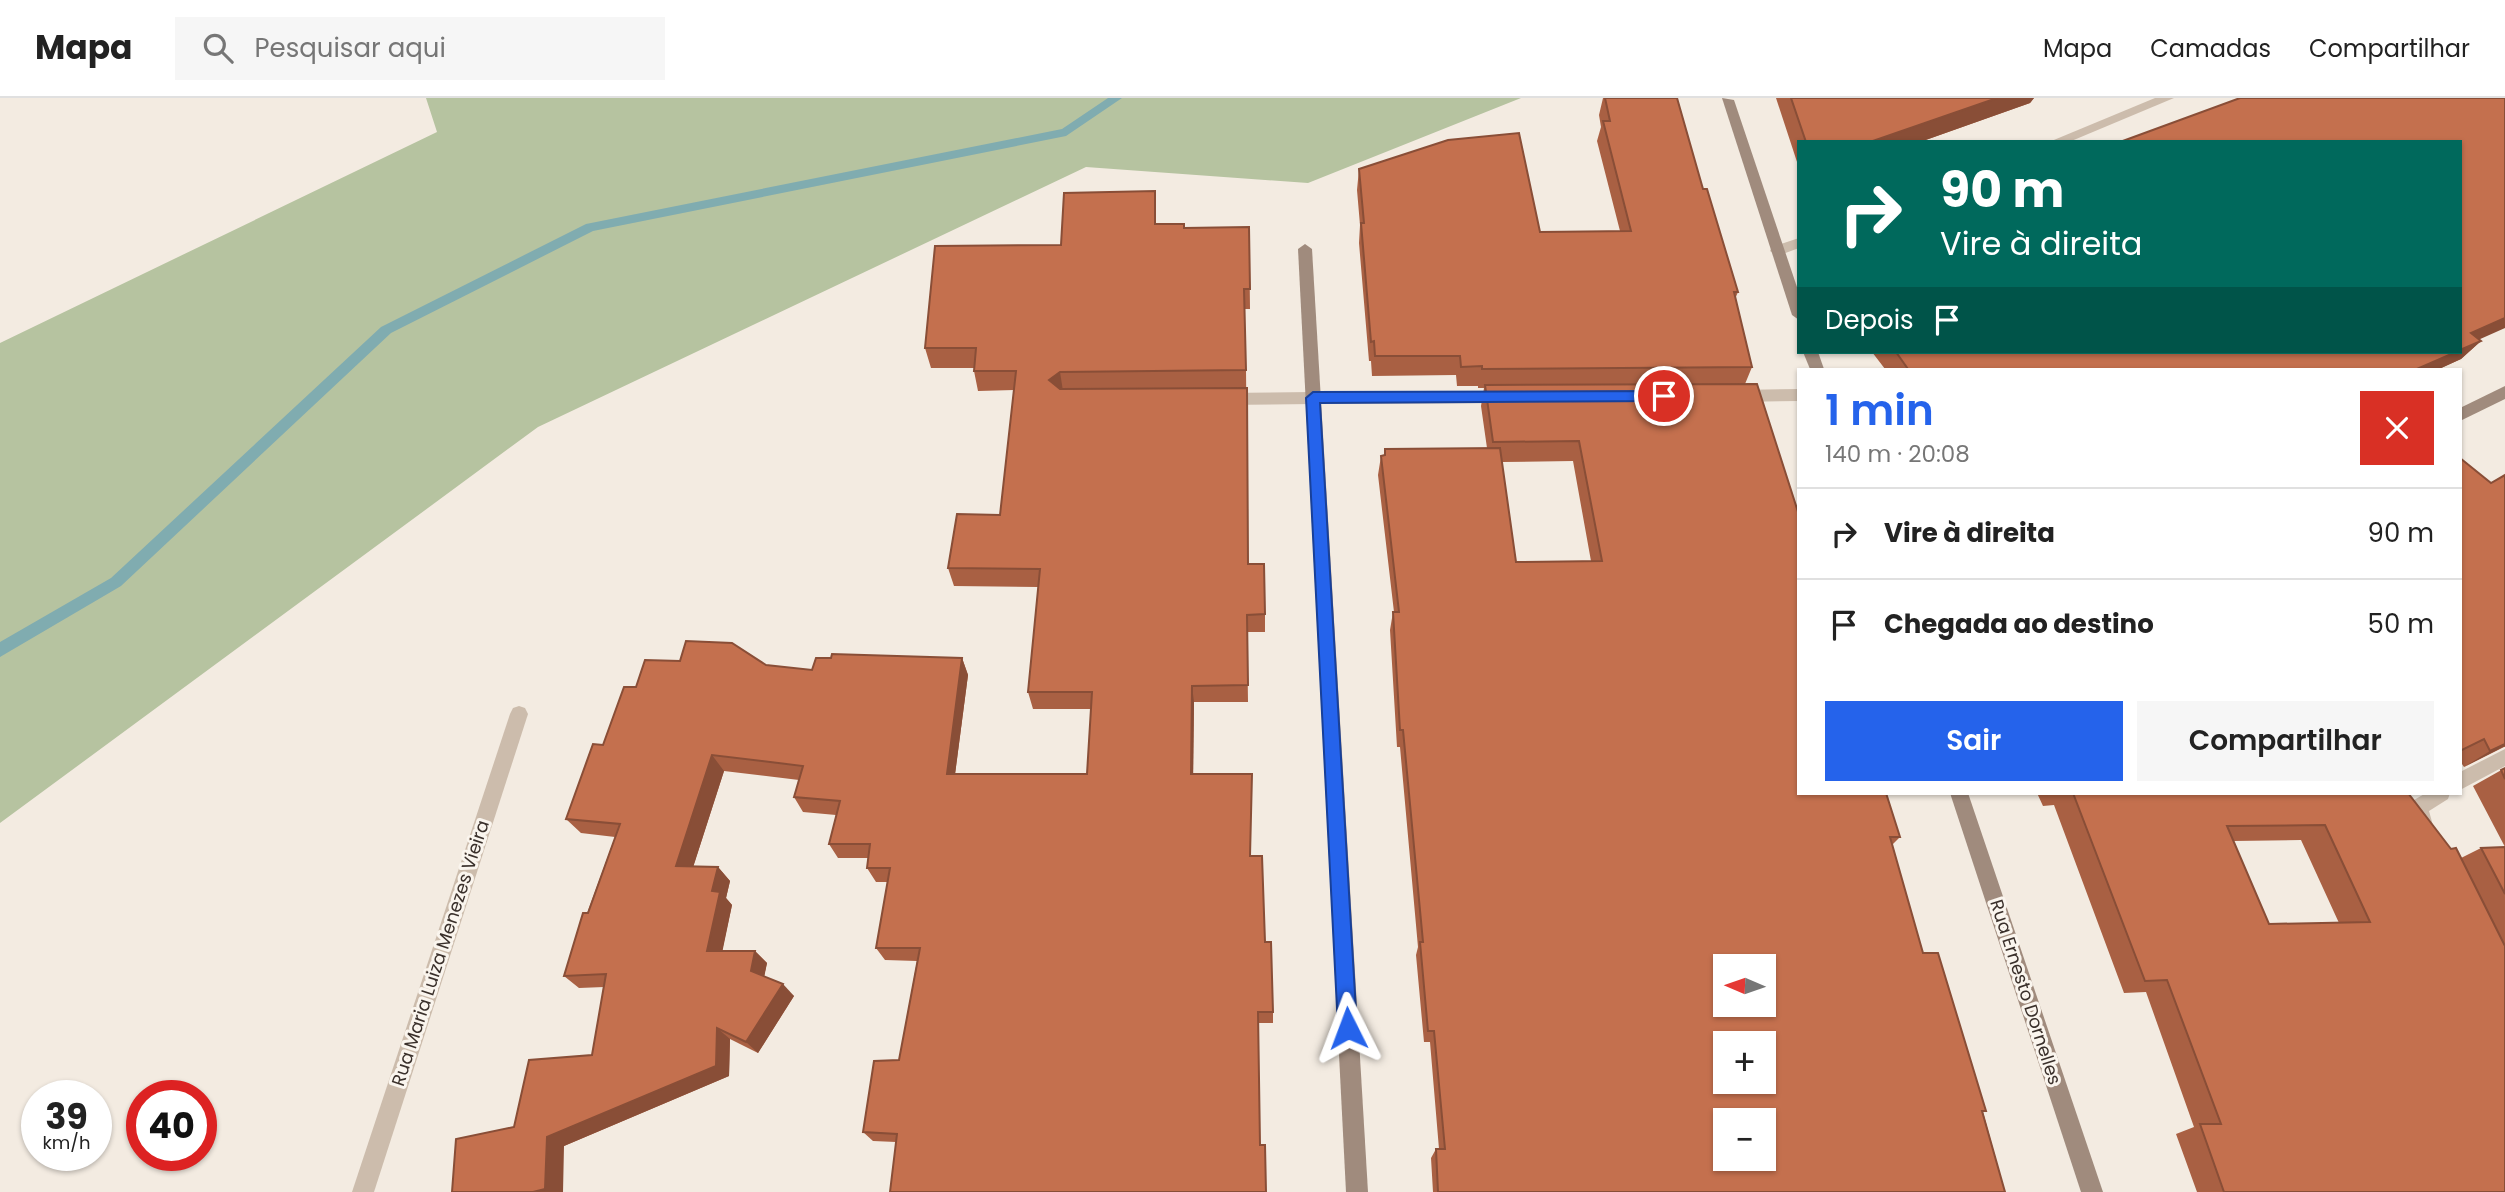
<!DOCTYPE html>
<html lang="pt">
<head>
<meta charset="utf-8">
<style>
  :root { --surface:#fff; --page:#f6f6f6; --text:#222; --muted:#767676; --line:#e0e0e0; --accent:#2563eb }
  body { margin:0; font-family:Poppins,sans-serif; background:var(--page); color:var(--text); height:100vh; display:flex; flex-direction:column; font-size:26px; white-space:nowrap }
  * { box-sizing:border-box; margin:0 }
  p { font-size:23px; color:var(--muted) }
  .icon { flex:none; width:38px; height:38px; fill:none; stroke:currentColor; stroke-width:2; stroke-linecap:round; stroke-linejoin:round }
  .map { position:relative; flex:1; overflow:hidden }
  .details { position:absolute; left:1797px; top:270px; width:665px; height:427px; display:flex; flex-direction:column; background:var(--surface); border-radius:0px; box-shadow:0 2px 5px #0004 }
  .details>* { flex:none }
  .top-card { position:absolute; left:1797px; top:42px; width:665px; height:214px; border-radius:0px; box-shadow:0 2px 5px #0004; background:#00695c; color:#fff; overflow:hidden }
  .needle { width:46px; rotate:272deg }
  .fabs { position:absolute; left:1713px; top:856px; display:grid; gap:14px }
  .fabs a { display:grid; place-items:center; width:63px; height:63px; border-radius:0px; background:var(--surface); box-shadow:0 2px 5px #0004; font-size:35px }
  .speed { position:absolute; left:21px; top:982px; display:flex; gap:14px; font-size:35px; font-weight:700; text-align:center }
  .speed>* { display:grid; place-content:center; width:91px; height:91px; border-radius:50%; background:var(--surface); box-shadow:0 2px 5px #0004; line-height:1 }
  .speed small { font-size:18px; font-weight:400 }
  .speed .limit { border:10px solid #d22; background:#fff; color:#111 }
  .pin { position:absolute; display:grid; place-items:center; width:60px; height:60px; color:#fff; margin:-30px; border:4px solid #fff; border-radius:50%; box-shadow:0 2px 7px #0007 }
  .me { position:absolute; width:77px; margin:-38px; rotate:357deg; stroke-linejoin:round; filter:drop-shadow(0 0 5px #0008) }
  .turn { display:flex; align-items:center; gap:24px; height:147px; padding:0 28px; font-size:32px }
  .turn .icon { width:91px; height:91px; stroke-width:2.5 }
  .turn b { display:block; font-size:49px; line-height:60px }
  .then { display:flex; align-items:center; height:66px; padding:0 28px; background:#0003; gap:14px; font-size:26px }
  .round { display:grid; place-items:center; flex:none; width:74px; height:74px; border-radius:0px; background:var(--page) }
  .head { display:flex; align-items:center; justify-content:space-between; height:119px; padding:0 28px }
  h1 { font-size:42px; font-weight:600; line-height:52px; color:var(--accent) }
  .action { display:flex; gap:14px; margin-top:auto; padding:14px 28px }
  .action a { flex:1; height:80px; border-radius:0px; background:var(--accent); color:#fff; font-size:28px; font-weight:600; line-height:80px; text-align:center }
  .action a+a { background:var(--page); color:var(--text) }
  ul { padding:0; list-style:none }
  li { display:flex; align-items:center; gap:21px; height:91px; padding:0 28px; border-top:2px solid var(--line) }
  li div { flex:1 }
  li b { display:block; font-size:26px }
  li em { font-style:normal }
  header { display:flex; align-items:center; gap:42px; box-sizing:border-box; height:98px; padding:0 35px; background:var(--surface); border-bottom:2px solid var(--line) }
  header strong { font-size:33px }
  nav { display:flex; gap:38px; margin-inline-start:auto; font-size:24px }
  .search { width:490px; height:63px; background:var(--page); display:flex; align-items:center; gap:18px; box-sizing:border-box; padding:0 24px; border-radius:0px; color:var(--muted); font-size:26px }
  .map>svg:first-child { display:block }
  .green { fill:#b6c3a0 }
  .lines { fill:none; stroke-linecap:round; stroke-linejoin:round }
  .stream { fill:#80acb0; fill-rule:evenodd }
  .lane { fill:#ccbcac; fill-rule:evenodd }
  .street { fill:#ccbcac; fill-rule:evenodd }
  .secondary { fill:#a08b7d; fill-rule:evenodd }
  .wall { fill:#a96043; fill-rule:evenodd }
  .shaded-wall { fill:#894e37 }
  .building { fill:#c4704e; stroke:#894e37; stroke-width:2; fill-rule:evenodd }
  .route { fill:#2563eb; stroke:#184099; stroke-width:2 }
  .labels { text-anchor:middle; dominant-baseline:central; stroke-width:6; stroke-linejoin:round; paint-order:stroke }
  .street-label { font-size:18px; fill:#3a302b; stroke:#faf5ee }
</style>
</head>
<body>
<header>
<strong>Mapa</strong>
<div class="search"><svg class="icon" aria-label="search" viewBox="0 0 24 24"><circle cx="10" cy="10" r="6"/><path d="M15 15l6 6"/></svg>Pesquisar aqui</div>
<nav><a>Mapa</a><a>Camadas</a><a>Compartilhar</a></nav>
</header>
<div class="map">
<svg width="2505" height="1094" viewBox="0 0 2505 1094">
  <rect width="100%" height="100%" fill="#f3ebe1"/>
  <path class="green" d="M 426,0 L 1521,0 L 1308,85 L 1086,69 L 538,329 L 0,725 L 0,245 L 437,34 Z"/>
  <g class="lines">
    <path class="stream" d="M 1108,0 L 1122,0 L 1066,38 L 593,133 L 391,235 L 121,488 L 0,559 L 0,544 L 111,480 L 381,229 L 586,126 L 1062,31 Z"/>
    <path class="lane" d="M 1313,294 L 1321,300 L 1313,306 L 1224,307 L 1216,301 L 1224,295 Z"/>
    <g class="street">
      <path d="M 2155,0 L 2174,0 L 2069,44 L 2049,44 Z"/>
      <path d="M 1799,140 L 1799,150 L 1777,158 L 1770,153 L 1772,149 Z"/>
      <path d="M 1799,291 L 1799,303 L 1737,304 L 1729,298 L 1737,292 Z"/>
      <path d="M 1506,293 L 1514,299 L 1506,305 L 1313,306 L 1305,300 L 1313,294 Z"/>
      <path d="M 519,608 L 525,610 L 528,616 L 374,1094 L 352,1094 L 510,616 L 513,610 Z"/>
      <path d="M 2505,651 L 2505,668 L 2460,692 L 2460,674 Z"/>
      <path d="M 2426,695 L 2450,695 L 2448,701 L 2429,713 L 2434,731 L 2432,737 L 2425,740 L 2418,737 L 2410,716 L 2414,702 Z"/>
    </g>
    <g class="secondary">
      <path d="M 1722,0 L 1734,2 L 1799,195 L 1799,222 L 1792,217 Z"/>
      <path d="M 1305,146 L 1312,151 L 1368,1094 L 1346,1094 L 1298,151 Z"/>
      <path d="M 1803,254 L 1818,254 L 1824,271 L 1810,271 Z"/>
      <path d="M 2505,288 L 2505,301 L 2460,323 L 2460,310 Z"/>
      <path d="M 1950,695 L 1968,695 L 2103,1094 L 2081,1094 Z"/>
    </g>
  </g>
  <g class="wall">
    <path d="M 1603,0 L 1677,0 L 1703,91 L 1738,194 L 1735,201 L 1752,269 L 1745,286 L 1799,695 L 1900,739 L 1892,747 L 1923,855 L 1986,1013 L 1983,1014 L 2005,1094 L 1433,1094 L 1431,1060 L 1436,1051 L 1439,1051 L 1430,944 L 1424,944 L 1416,857 L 1418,849 L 1400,649 L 1397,649 L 1390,532 L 1393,514 L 1394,514 L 1378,377 L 1381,358 L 1384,357 L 1385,351 L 1487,350 L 1481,308 L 1484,290 L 1478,290 L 1478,288 L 1457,288 L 1456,277 L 1372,278 L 1371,263 L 1369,263 L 1359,145 L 1360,127 L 1357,92 L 1359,71 L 1540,134 L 1620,133 L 1597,43 L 1601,29 L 1599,17 ZM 1573,363 L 1591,463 L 1516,464 L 1502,364 Z"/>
    <path d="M 1776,0 L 2034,0 L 2030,5 L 1920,44 L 1799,44 L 1799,70 Z"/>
    <path d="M 1156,114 L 1156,126 L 1185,130 L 1249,129 L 1250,211 L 1244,211 L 1246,272 L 1248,466 L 1265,516 L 1265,534 L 1247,534 L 1248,604 L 1194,604 L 1193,676 L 1251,758 L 1265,844 L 1273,914 L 1273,925 L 1259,925 L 896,1044 L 873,1043 L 863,1034 L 899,962 L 917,863 L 885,862 L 876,850 L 888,784 L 876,784 L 867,770 L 868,760 L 838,760 L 829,746 L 836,717 L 803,714 L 794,699 L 799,682 L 724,673 L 693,769 L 718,769 L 730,783 L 726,800 L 732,807 L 722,853 L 755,853 L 767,865 L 764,878 L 794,898 L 758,955 L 730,941 L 729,978 L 564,1048 L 514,1029 L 592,957 L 604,889 L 579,890 L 564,878 L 615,739 L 581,735 L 566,721 L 603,647 L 636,589 L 766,567 L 812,572 L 962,560 L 968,577 L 955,676 L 1087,676 L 1091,611 L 1033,611 L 1028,594 L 1038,489 L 954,488 L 948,470 L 1000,417 L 1014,292 L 978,293 L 974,273 L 974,270 L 931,270 L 925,250 Z"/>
    <path d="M 2479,242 L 2481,243 L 2461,261 L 2439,271 L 1885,271 L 1872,254 L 2460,254 Z"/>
    <path d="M 2460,360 L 2491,385 L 2505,377 L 2505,649 L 2504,649 L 2464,669 L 2460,663 Z"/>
    <path d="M 2505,670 L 2505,1094 L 2197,1094 L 2176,1036 L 2194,1029 L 2146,894 L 2124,895 L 2054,707 L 2043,708 L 2037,695 L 2408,695 L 2451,751 L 2461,760 L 2481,750 L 2505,749 L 2473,688 ZM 2301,742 L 2339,825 L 2269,826 L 2233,743 Z"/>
  </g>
  <g class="shaded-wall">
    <path d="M 1997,0 L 2034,0 L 2030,5 L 1920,44 L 1870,44 Z"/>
    <path d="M 1155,93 L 1156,114 L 1156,147 L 1155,126 Z"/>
    <path d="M 2505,220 L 2505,230 L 2460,250 L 2471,235 Z"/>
    <path d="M 2481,243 L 2461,261 L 2439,271 L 2417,271 L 2456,254 L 2460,254 L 2460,252 Z"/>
    <path d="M 1060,274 L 1063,293 L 1049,282 Z"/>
    <path d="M 962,560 L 968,577 L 953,692 L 947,676 Z"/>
    <path d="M 1192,588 L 1194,604 L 1193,691 L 1191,676 Z"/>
    <path d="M 2505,646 L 2505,648 L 2464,669 L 2490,653 Z"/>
    <path d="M 712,657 L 724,673 L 689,782 L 676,768 Z"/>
    <path d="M 718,769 L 730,783 L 726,800 L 732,807 L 720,865 L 707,853 L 712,793 Z"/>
    <path d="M 755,853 L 767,865 L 763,885 L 751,873 Z"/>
    <path d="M 783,886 L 794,898 L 758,955 L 746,944 Z"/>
    <path d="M 717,930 L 730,941 L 729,978 L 564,1048 L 563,1094 L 533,1094 L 547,1039 Z"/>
  </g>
  <g class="building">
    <path d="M 1605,0 L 1677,0 L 1703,91 L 1707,91 L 1738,194 L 1734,194 L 1752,269 L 1482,271 L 1482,268 L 1461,269 L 1460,258 L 1375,258 L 1374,243 L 1371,244 L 1361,125 L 1364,125 L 1359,71 L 1448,42 L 1519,35 L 1540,134 L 1631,133 L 1603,23 L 1610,23 Z"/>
    <path d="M 1791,0 L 1997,0 L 1870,44 L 1806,44 Z"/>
    <path d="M 2240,0 L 2505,0 L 2505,220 L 2471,235 L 2481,243 L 2460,252 L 2460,44 L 2120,44 Z"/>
    <path d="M 1155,93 L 1155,126 L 1184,126 L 1184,130 L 1249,129 L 1250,191 L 1244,191 L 1246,272 L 1060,274 L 1049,282 L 1060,291 L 1247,290 L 1248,466 L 1264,466 L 1265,516 L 1247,517 L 1248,587 L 1192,588 L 1191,676 L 1252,676 L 1250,758 L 1262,758 L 1265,844 L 1271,844 L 1273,914 L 1258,914 L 1260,1047 L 1265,1047 L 1266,1094 L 890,1094 L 897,1036 L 863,1034 L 874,963 L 899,962 L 920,850 L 876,850 L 890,770 L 867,770 L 870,746 L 829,746 L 840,703 L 794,699 L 803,668 L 712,657 L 676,768 L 718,769 L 712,793 L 720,794 L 707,853 L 755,853 L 751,873 L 783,886 L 746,944 L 717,930 L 716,968 L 547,1039 L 545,1091 L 533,1094 L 452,1094 L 456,1041 L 514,1029 L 529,962 L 592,957 L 606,876 L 564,878 L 583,815 L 588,815 L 620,726 L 566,721 L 593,646 L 603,647 L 624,589 L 636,589 L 645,562 L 680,563 L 686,543 L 732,545 L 766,567 L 812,572 L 816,560 L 831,560 L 832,556 L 962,560 L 947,676 L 1087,676 L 1092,594 L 1028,594 L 1040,471 L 948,470 L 957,416 L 1000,417 L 1016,273 L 974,273 L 976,250 L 925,250 L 935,148 L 1061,147 L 1064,95 Z"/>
    <path d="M 1896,254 L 2456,254 L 2417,271 L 1908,271 Z"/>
    <path d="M 1757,286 L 1799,417 L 1799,695 L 1886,695 L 1900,739 L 1890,739 L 1923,855 L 1938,855 L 1986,1013 L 1982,1013 L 2005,1094 L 1438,1094 L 1436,1051 L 1445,1051 L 1434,933 L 1428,933 L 1420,844 L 1423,844 L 1403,632 L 1400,632 L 1393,514 L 1399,514 L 1381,358 L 1385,357 L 1385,351 L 1500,350 L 1516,464 L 1602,463 L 1579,343 L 1493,344 L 1485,287 ZM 1726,868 L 1764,868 L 1764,906 L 1726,906 ZM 1726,945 L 1764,945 L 1764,984 L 1726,984 ZM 1726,1022 L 1764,1022 L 1764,1060 L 1726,1060 Z"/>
    <path d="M 2460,360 L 2491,385 L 2505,377 L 2505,646 L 2490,653 L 2484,641 L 2460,653 Z"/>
    <path d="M 2505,670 L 2505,681 L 2501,672 Z"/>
    <path d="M 2073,695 L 2408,695 L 2451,751 L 2456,750 L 2505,848 L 2505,1094 L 2224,1094 L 2200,1026 L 2221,1026 L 2167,882 L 2145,883 ZM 2325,727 L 2370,824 L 2269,826 L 2227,728 Z"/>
    <path d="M 2505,749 L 2505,796 L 2481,750 Z"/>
  </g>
  <path class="route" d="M 1664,293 L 1671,298 L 1664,303 L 1320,305 L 1357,930 L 1354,936 L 1348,939 L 1341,936 L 1338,930 L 1306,300 L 1313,294 Z"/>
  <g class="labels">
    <g class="street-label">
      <text transform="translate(440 855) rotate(-72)">Rua Maria Luiza Menezes Vieira</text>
      <text transform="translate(2026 894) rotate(72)">Rua Ernesto Dornelles</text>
    </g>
  </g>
</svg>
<div class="fabs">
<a><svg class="needle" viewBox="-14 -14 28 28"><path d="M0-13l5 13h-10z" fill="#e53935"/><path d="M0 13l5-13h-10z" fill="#767676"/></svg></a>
<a>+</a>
<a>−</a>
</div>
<div class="speed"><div>39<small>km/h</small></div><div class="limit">40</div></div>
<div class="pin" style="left:1664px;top:298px;background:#d93025"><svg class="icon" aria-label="arrive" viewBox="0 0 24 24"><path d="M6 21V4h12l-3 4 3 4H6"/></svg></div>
<svg class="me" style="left:1348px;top:930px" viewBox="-20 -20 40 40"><path d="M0-17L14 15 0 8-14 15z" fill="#2563eb" stroke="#fff" stroke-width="4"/></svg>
<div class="top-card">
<div class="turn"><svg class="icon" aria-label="right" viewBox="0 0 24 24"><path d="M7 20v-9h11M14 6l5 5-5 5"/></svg><div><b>90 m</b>Vire à direita</div></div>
<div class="then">Depois<svg class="icon" aria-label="arrive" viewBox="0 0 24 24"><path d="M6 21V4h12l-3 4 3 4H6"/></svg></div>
</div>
<section class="details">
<div class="head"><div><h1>1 min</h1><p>140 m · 20:08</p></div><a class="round" style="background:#d93025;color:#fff"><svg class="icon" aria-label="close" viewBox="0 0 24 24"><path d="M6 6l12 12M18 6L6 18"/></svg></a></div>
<ul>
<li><svg class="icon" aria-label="right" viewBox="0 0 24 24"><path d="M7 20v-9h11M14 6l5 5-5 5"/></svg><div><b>Vire à direita</b></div><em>90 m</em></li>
<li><svg class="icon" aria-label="arrive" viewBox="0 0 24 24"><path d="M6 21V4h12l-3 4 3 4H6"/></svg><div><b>Chegada ao destino</b></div><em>50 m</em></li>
</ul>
<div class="action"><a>Sair</a><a>Compartilhar</a></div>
</section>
</div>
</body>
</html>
